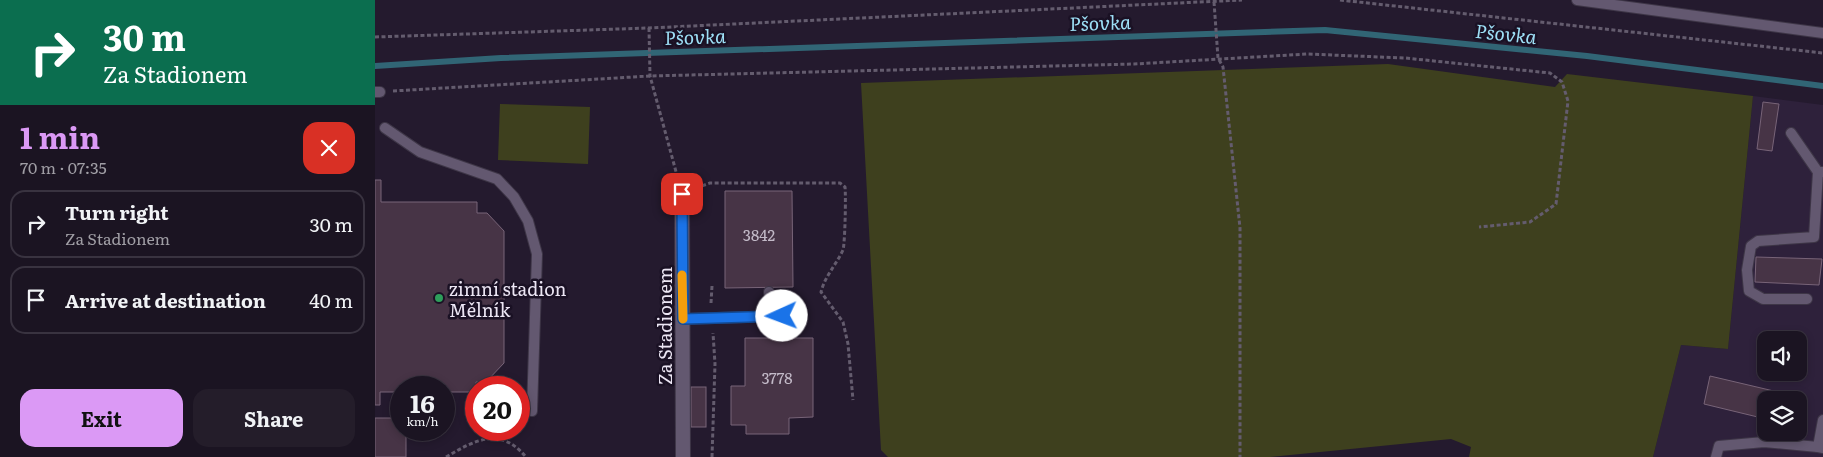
<!DOCTYPE html>
<html lang="en">
<head>
<meta charset="utf-8">
<style>
  :root { --surface:#1b1422; --page:#241d2a; --text:#f1f3f6; --muted:#a09ea5; --line:#393340; --accent:#db99f5 }
  body { margin:0; font-family:Literata,serif; background:var(--page); color:var(--text); height:100vh; display:flex; flex-direction:column; font-size:19px; white-space:nowrap }
  * { box-sizing:border-box; margin:0 }
  p { font-size:16px; color:var(--muted) }
  .icon { flex:none; width:28px; height:28px; fill:none; stroke:currentColor; stroke-width:2; stroke-linecap:round; stroke-linejoin:round }
  .map { position:relative; flex:1; overflow:hidden }
  .details { display:flex; flex-direction:column; background:var(--surface); width:375px }
  .details>* { flex:none }
  .top-card { background:#0b6e4f; color:#fff; overflow:hidden }
  .tools { position:absolute; left:1382px; top:331px; display:grid; gap:10px }
  .tools a { display:grid; place-items:center; width:50px; height:50px; border-radius:10px; background:var(--surface); box-shadow:0 2px 8px #0003,0 0 0 1px var(--line); font-size:25px }
  .speed { position:absolute; left:15px; top:376px; display:flex; gap:10px; font-size:25px; font-weight:700; text-align:center }
  .speed>* { display:grid; place-content:center; width:65px; height:65px; border-radius:50%; background:var(--surface); box-shadow:0 2px 8px #0003,0 0 0 1px var(--line); line-height:1 }
  .speed small { font-size:12px; font-weight:400 }
  .speed .limit { border:8px solid #d22; background:#fff; color:#111 }
  .pin { position:absolute; display:grid; place-items:center; width:42px; height:42px; color:#fff; margin:-21px; border-radius:10px; box-shadow:0 2px 8px #0006 }
  .me { position:absolute; width:55px; margin:-28px; rotate:268deg; stroke-linejoin:round; filter:drop-shadow(0 0 4px #0008) }
  .turn { display:flex; align-items:center; gap:18px; height:105px; padding:0 20px; font-size:22px }
  .turn .icon { width:65px; height:65px; stroke-width:2.5 }
  .turn b { display:block; font-size:35px; line-height:42px }
  .round { display:grid; place-items:center; flex:none; width:52px; height:52px; border-radius:15px; background:var(--page) }
  .summary { display:flex; align-items:center; justify-content:space-between; height:85px; padding:0 20px }
  h1 { font-size:30px; font-weight:700; line-height:38px; color:var(--accent) }
  .button { display:flex; gap:10px; margin-top:auto; padding:10px 20px }
  .button a { flex:1; height:58px; border-radius:15px; background:var(--accent); color:#111; font-size:20px; font-weight:700; line-height:58px; text-align:center }
  .button a+a { background:var(--page); color:var(--text) }
  ul { padding:0; list-style:none }
  li { display:flex; align-items:center; gap:15px; height:68px; margin:0 10px 8px; padding:0 10px; border:2px solid var(--line); border-radius:15px }
  li div { flex:1 }
  li b { display:block; font-size:19px }
  li em { font-style:normal }
  main { display:flex; flex:1; min-height:0 }
  .map>svg:first-child { display:block }
  .built { fill:#2e213b; fill-rule:evenodd }
  .green { fill:#3e401e }
  .lines { fill:none; stroke-linecap:round; stroke-linejoin:round }
  .stream { stroke:#316575; stroke-width:6 }
  .building { fill:#473446; stroke:#786478 }
  .service-casing { stroke:#3e3647; stroke-width:12 }
  .minor-casing { stroke:#3e3647; stroke-width:16 }
  .path { stroke:#645c6e; stroke-width:3; stroke-dasharray:4 2.5; stroke-linecap:butt }
  .service { stroke:#635870; stroke-width:10 }
  .minor { stroke:#635870; stroke-width:14 }
  .route-casing { stroke:#114b97; stroke-width:12 }
  .route { stroke:#1a73e8; stroke-width:9 }
  .slow { stroke:#f59e0b; stroke-width:9 }
  .leisure-dot { fill:#2e9e5b; stroke:#1a1124; stroke-width:2 }
  .labels { text-anchor:middle; dominant-baseline:central; stroke-width:5; stroke-linejoin:round; paint-order:stroke }
  .number-label { font-size:15px; fill:#c3bac8 }
  .poi-label { font-size:18px; fill:#ece6f4; stroke:#1a1124; text-anchor:start }
  .street-label { font-size:18px; fill:#ece6f4; stroke:#1a1124 }
  .water-label { font-size:19px; font-style:italic; fill:#9ee0f7; stroke:#1a1124 }
</style>
</head>
<body>
<main>
<section class="details">
<div class="top-card">
<div class="turn"><svg class="icon" aria-label="right" viewBox="0 0 24 24"><path d="M7 20v-9h11M14 6l5 5-5 5"/></svg><div><b>30 m</b>Za Stadionem</div></div>
</div>
<div class="summary"><div><h1>1 min</h1><p>70 m · 07:35</p></div><a class="round" style="background:#d93025;color:#fff"><svg class="icon" aria-label="close" viewBox="0 0 24 24"><path d="M6 6l12 12M18 6L6 18"/></svg></a></div>
<ul>
<li><svg class="icon" aria-label="right" viewBox="0 0 24 24"><path d="M7 20v-9h11M14 6l5 5-5 5"/></svg><div><b>Turn right</b><p>Za Stadionem</p></div><em>30 m</em></li>
<li><svg class="icon" aria-label="arrive" viewBox="0 0 24 24"><path d="M6 21V4h12l-3 4 3 4H6"/></svg><div><b>Arrive at destination</b></div><em>40 m</em></li>
</ul>
<div class="button"><a>Exit</a><a>Share</a></div>
</section>
<div class="map">
<svg width="1448" height="457" viewBox="0 0 1448 457">
  <rect width="100%" height="100%" fill="#241a2e"/>
  <path class="built" d="M 1378,96 L 1448,105 L 1448,457 L 1278,457 L 1306,345 L 1353,349 ZM 1391,340 L 1424,340 L 1424,372 L 1391,372 ZM 1391,400 L 1424,400 L 1424,432 L 1391,432 Z"/>
  <g class="green">
    <path d="M 1013,64 L 1180,87 L 1192,74 L 1378,96 L 1353,349 L 1306,345 L 1278,457 L 1094,457 L 1096,447 L 1076,439 L 895,457 L 513,457 L 506,450 L 486,83 Z"/>
    <path d="M 125,104 L 215,107 L 213,164 L 123,160 Z"/>
  </g>
  <g class="lines">
    <path class="stream" d="M 0,66 L 126,58 L 950,30 L 1212,56 L 1448,86"/>
  </g>
  <g class="building">
    <path d="M 1388,102 L 1404,104 L 1397,151 L 1382,149 Z"/>
    <path d="M 0,180 L 6,180 L 6,202 L 102,202 L 102,213 L 112,213 L 129,231 L 129,363 L 111,382 L 101,382 L 101,392 L 69,392 L 69,388 L 26,388 L 26,392 L 5,392 L 5,405 L 0,405 Z"/>
    <path d="M 350,191 L 417,191 L 418,287 L 350,288 Z"/>
    <path d="M 1381,257 L 1447,259 L 1444,285 L 1380,282 Z"/>
    <path d="M 370,338 L 438,338 L 438,417 L 414,418 L 414,434 L 371,434 L 371,425 L 356,425 L 356,386 L 370,386 Z"/>
    <path d="M 1335,376 L 1420,396 L 1419,400 L 1391,400 L 1391,419 L 1329,404 Z"/>
    <rect x="316" y="387" width="15" height="40"/>
    <path d="M 0,418 L 26,418 L 26,430 L 31,430 L 31,457 L 0,457 Z"/>
  </g>
  <g class="lines">
    <g class="service-casing">
      <g id="service">
        <path d="M 1202,0 L 1448,33"/>
        <path d="M 0,92 L 5,92"/>
        <path d="M 10,128 L 45,152 L 122,179 L 139,197 L 153,221 L 162,254 L 157,411"/>
        <path d="M 1416,133 L 1443,172"/>
        <path d="M 394,292 L 397,316"/>
        <path d="M 1432,299 L 1388,299 L 1374,291 L 1372,270 L 1376,246 L 1383,241 L 1439,237 L 1443,172 L 1448,172"/>
        <path d="M 308,319 L 407,316"/>
        <path d="M 1448,420 L 1443,447 L 1448,448"/>
        <path d="M 1341,457 L 1344,446 L 1389,442 L 1443,447"/>
      </g>
    </g>
    <g class="minor-casing">
      <path id="minor" d="M 307,194 L 308,457"/>
    </g>
    <g class="path">
      <path d="M 965,0 L 1448,53"/>
      <path d="M 839,2 L 843,58 L 848,67 L 865,228 L 865,457"/>
      <path d="M 274,28 L 275,76 L 303,179"/>
      <path d="M 0,37 L 274,28 L 867,0"/>
      <path d="M 18,91 L 275,76 L 759,64 L 932,54 L 1030,58 L 1175,73 L 1187,82 L 1193,101 L 1181,204 L 1155,222 L 1104,227"/>
      <path d="M 321,188 L 335,183 L 465,183 L 470,187 C 471,196 470,243 468,250 C 461,265 450,276 446,292 L 468,322 L 473,344 L 478,400"/>
      <path d="M 336,303 L 337,286"/>
      <path d="M 71,457 C 100,440 125,426 151,457"/>
      <path d="M 337,457 L 340,364 L 338,333"/>
    </g>
    <use href="#service" class="service"/>
    <use href="#minor" class="minor"/>
  </g>
  <g class="lines">
    <g class="route-casing">
      <path id="route" d="M 307,194 L 308,319 L 407,316"/>
    </g>
    <use href="#route" class="route"/>
    <path class="slow" d="M 307,275 L 308,319"/>
  </g>
  <circle class="leisure-dot" cx="64" cy="298" r="5"/>
  <g class="labels">
    <g class="number-label">
      <text x="384" y="234">3842</text>
      <text x="402" y="377">3778</text>
    </g>
    <g class="poi-label">
      <text x="74" y="288">zimní stadion<tspan x="74" dy="21">Mělník</tspan></text>
    </g>
    <g class="street-label">
      <text transform="translate(289 326) rotate(-90)">Za Stadionem</text>
    </g>
    <g class="water-label">
      <text transform="translate(725 22) rotate(-2)">Pšovka</text>
      <text transform="translate(1131 33) rotate(6)">Pšovka</text>
      <text transform="translate(320 36) rotate(-2)">Pšovka</text>
    </g>
  </g>
</svg>
<div class="tools">
<a><svg class="icon" aria-label="sound" viewBox="0 0 24 24"><path d="M4 9h4l5-4v14l-5-4H4zM17 9q2 3 0 6"/></svg></a>
<a><svg class="icon" aria-label="layers" viewBox="0 0 24 24"><path d="M12 4l9 5-9 5-9-5zM3 14l9 5 9-5"/></svg></a>
</div>
<div class="speed"><div>16<small>km/h</small></div><div class="limit">20</div></div>
<div class="pin" style="left:307px;top:194px;background:#d93025"><svg class="icon" aria-label="arrive" viewBox="0 0 24 24"><path d="M6 21V4h12l-3 4 3 4H6"/></svg></div>
<svg class="me" style="left:407px;top:316px" viewBox="-20 -20 40 40"><circle r="19" fill="#fff"/><path d="M0-13L10 11 0 6-10 11z" fill="#1a73e8"/></svg>
</div>
</main>
</body>
</html>
